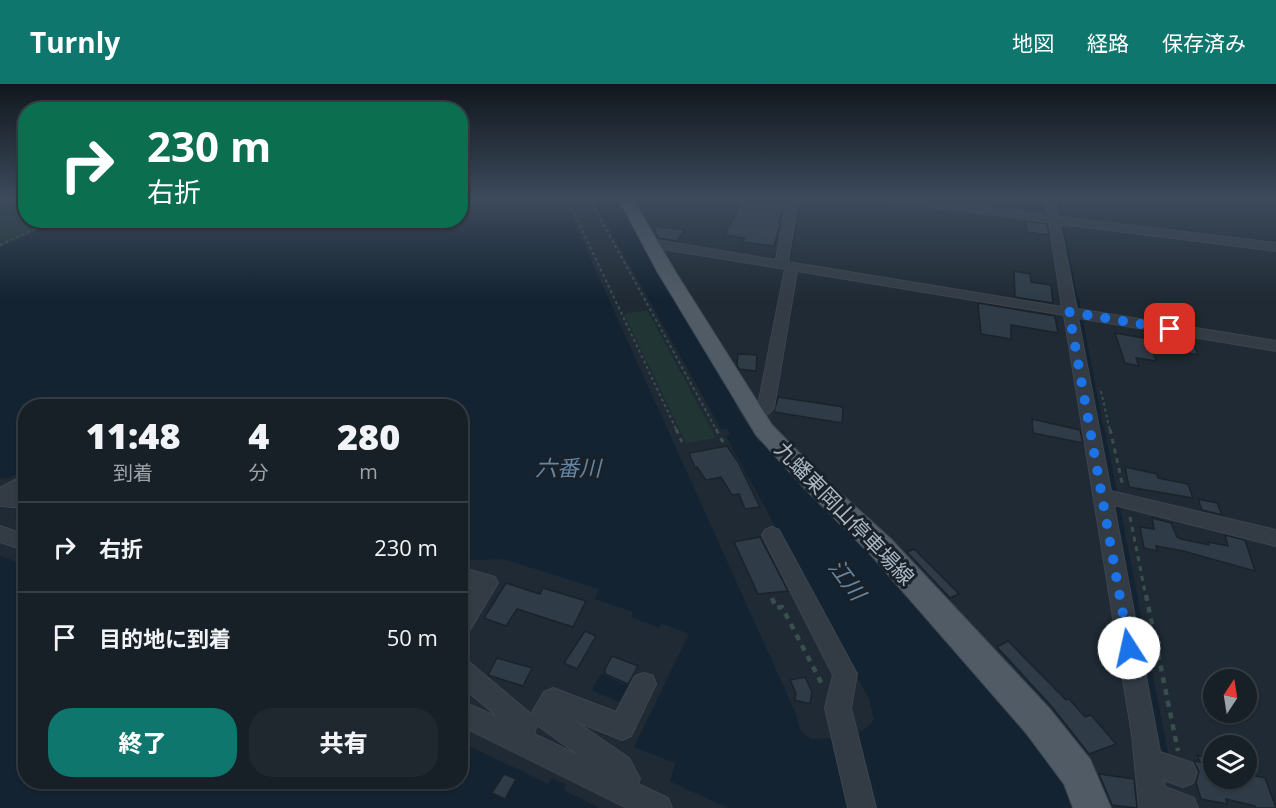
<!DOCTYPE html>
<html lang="ja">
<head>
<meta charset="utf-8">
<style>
  :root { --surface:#172027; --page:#20282f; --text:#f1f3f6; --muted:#9ea3a7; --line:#363e44; --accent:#0f766e }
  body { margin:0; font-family:"Open Sans","Noto Sans JP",sans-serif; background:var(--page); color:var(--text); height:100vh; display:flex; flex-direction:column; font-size:22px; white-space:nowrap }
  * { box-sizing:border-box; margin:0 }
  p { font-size:20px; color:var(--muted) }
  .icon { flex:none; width:33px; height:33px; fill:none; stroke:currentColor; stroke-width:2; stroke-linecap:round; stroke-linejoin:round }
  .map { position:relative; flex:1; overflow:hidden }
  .drawer { position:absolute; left:18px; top:315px; width:450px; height:390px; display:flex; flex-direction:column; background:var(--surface); border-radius:24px; box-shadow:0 2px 4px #0004,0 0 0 2px var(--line) }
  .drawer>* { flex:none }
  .guide { position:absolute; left:18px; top:18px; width:450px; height:126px; border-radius:24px; box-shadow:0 2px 4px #0004,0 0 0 2px var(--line); background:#0b6e4f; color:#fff; overflow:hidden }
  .needle { width:39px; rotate:12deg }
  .tools { position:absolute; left:1203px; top:585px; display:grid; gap:12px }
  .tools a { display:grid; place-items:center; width:54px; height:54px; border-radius:50%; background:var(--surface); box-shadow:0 2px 4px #0004,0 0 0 2px var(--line); font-size:30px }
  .pin { position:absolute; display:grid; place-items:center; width:51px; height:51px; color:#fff; margin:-26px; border-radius:12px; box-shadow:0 3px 9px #0006 }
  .me { position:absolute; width:66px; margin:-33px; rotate:350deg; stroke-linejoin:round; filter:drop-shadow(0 0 4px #0008) }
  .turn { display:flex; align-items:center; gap:21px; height:126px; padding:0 30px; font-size:27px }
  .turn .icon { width:78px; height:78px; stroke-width:2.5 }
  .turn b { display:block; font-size:42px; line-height:51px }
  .eta { display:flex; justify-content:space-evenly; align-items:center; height:102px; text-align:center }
  .eta b { font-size:36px; font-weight:800; line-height:42px }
  .primary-button { display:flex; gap:12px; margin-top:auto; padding:12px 30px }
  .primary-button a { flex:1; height:69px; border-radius:24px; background:var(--accent); color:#fff; font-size:24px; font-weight:800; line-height:69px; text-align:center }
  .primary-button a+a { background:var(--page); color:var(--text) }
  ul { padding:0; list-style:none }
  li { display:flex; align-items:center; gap:18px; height:90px; padding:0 30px; border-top:2px solid var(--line) }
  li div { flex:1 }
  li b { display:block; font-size:22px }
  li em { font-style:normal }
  header { display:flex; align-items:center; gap:36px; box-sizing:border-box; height:84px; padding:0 30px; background:var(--accent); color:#fff }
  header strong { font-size:28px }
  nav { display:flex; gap:33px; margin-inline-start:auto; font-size:21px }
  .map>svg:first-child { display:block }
  .green { fill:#213535 }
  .water { fill:#142331 }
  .pier { fill:#1f2a34 }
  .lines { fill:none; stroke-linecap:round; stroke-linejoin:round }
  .stream-far3 { stroke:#142331; stroke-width:3 }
  .stream-far2 { stroke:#142331; stroke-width:4 }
  .stream-far1 { stroke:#142331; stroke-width:5 }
  .stream { stroke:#142331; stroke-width:6 }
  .building { fill:#2f3c48; stroke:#1a232b; stroke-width:1.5 }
  .minor-casing { stroke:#3c454f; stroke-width:2 }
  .major-casing { stroke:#3c454f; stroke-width:2 }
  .path-far2 { stroke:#3a4e4e; stroke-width:2; stroke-dasharray:3 3; stroke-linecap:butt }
  .path-far1 { stroke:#3a4e4e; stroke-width:3; stroke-dasharray:5 5; stroke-linecap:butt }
  .path { stroke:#3a4e4e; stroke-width:4.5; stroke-dasharray:6 6; stroke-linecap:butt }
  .minor { fill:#333c45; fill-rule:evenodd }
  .major { fill:#505b65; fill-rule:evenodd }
  .route { stroke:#1a73e8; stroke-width:10; stroke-dasharray:0 18 }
  .labels { text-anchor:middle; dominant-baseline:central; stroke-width:6; stroke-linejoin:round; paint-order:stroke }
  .street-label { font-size:21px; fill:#acb7c2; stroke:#182129 }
  .water-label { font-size:22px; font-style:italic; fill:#6685a1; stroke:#182129 }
</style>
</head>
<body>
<header>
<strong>Turnly</strong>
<nav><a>地図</a><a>経路</a><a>保存済み</a></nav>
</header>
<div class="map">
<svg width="1276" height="724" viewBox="0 0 1276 724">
  <rect width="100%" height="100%" fill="#1f2a34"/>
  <g class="green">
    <path d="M 0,114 L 25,114 L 26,136 L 57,137 L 0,163 Z"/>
    <path d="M 647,226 L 716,354 L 686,359 L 624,230 Z"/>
  </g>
  <g class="water">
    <path d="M 461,114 L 563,114 L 796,630 L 800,646 L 811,655 C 832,654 862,656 874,635 L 869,615 L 726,352 L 730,350 L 727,345 L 721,345 L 592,114 L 619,114 L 739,320 L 735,321 L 758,357 L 765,356 L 1019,629 L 1061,693 L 1072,724 L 660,724 L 670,699 L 675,679 L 634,663 L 689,550 L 661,539 L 659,544 L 631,533 L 633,528 L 595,515 L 599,505 L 503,475 L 473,476 L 461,473 L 460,322 L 26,322 L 25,387 L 5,395 L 0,394 L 0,163 L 59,137 L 460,136 Z"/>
    <path d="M 0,472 L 25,481 L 26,698 L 460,698 L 461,658 L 548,700 L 552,694 L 566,700 L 564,706 L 599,724 L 0,724 Z"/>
    <path d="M 601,590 L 628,602 L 619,618 L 592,606 Z"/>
  </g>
  <path class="pier" d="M 669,697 L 728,724 L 657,724 Z"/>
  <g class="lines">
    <g class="stream-far3">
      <path d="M 870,114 L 885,116"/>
      <path d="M 1057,114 L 1077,217"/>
      <path d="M 788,182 L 801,114"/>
    </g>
    <path class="stream-far2" d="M 1077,215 L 1102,347"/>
    <path class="stream-far1" d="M 1102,345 L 1135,513"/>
    <path class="stream" d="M 1134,511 L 1166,674"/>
  </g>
  <g class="building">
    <path d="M 743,114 L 787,114 L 779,138 L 780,142 L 774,162 L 742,158 L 745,154 L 725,151 Z"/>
    <path d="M 1025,137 L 1047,140 L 1049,151 L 1027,148 Z"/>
    <path d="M 654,142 L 685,146 L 677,157 L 658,154 Z"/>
    <path d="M 1014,187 L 1030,190 L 1031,198 L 1051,201 L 1053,219 L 1015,213 Z"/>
    <path d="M 978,219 L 1055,232 L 1058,249 L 1011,241 L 1011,255 L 981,250 Z"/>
    <path d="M 1142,247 L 1192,256 L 1198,271 L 1151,261 L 1156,277 L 1136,274 L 1139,282 L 1125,279 L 1115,249 L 1144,254 Z"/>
    <path d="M 738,270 L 757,271 L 756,287 L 739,285 L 737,281 Z"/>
    <path d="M 778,313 L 843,323 L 842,339 L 774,328 Z"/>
    <path d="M 1032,335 L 1080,346 L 1083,359 L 1033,349 Z"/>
    <path d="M 727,362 L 738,378 L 760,423 L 745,425 L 739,410 L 732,411 L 721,393 L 706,396 L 697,383 L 695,384 L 689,369 Z"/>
    <path d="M 1125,383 L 1157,390 L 1158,394 L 1188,400 L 1193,414 L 1129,403 Z"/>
    <path d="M 1198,415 L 1217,419 L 1222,431 L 1202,426 Z"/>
    <path d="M 1152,434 L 1171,439 L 1177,453 L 1181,455 L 1209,461 L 1208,458 L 1228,462 L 1225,451 L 1245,456 L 1255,487 L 1183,467 L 1156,462 L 1157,467 L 1144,464 L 1140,443 L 1154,445 Z"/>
    <path d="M 760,453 L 788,507 L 758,510 L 734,458 Z"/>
    <path d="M 914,465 L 959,510 L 950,514 L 907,468 Z"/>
    <path d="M 506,499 L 540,510 L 543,504 L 586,517 L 573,543 L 517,525 L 506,542 L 484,534 Z"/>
    <path d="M 585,547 L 596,552 L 577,585 L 564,579 Z"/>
    <path d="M 1008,557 L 1066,616 L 1069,615 L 1085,633 L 1091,631 L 1116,660 L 1089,670 L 1052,623 L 997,563 Z"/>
    <path d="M 612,572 L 638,582 L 628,600 L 605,590 L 605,585 Z"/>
    <path d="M 497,574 L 532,584 L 523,602 L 488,591 Z"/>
    <path d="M 805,593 L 812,608 L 810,620 L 795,616 L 796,609 L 790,596 Z"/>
    <path d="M 1197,671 L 1214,675 L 1214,694 L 1246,694 L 1246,690 L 1265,694 L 1276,724 L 1256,724 L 1255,722 L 1226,715 L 1227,720 L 1201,715 L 1196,698 L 1199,688 L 1194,677 L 1200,678 Z"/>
    <path d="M 504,690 L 516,695 L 505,715 L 492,709 Z"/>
    <path d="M 1099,690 L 1134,695 L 1137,724 L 1112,721 Z"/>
  </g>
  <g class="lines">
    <g class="minor-casing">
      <g id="minor">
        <path d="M 790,114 L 801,114 L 797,124 L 788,178 L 1062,223 L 1049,138 L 882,117 L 877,114 L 911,114 L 1047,131 L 1045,114 L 1055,114 L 1059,133 L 1276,159 L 1276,167 L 1060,140 L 1077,225 L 1276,257 L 1276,267 L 1078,234 L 1111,407 L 1276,446 L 1276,462 L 1114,421 L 1160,668 L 1193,679 L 1197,689 L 1193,699 L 1183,703 L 1164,696 L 1165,703 L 1194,714 L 1198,724 L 1139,724 L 1132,651 L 1064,231 L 797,187 L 774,324 C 769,332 755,336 746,334 L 743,330 L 746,326 L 758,321 L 785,185 L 650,163 L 644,159 L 650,155 L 776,176 L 785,124 Z"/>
        <path d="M 26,390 L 26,406 L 20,410 L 26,410 L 26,424 L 0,422 L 0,404 Z"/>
        <path d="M 0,442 L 26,451 L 26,467 L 0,458 Z"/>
        <path d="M 772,443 L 779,446 L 857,590 L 851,624 L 876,724 L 848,724 L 825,624 L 833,591 L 762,451 L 765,446 Z"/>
        <path d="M 460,483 L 495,493 L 498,499 L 468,549 L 460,552 L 460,522 L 472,503 L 460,500 Z"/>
        <path d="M 460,575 L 469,578 L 531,630 L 544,608 L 553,604 L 616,628 L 635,592 L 644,589 L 653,592 L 656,600 L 631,652 L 622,656 L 575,637 L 629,674 L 640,695 L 638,700 L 668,714 L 672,724 L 627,724 L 460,641 L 460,616 L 499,634 L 460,601 ZM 537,641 L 580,672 L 534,650 Z"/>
      </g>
    </g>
    <g class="major-casing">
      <path id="major" d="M 618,114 L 632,114 L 675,187 L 772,341 L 825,395 L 891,455 L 1050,625 L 1090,675 L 1111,724 L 1073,724 L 1064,700 L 1026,649 L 871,471 L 807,407 L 756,351 L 657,187 Z"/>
    </g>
    <g class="path-far2">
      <path d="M 567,114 L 677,347"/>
      <path d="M 589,114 L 717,347"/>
      <path d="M 0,161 L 54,136"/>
      <path d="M 1101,307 L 1110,347"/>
    </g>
    <g class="path-far1">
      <path d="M 676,345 L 682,358"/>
      <path d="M 716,345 L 725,362"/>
      <path d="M 1110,345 L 1123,403"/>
      <path d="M 1130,433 L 1146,513"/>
    </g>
    <g class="path">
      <path d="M 1146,511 L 1178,667"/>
      <path d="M 772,514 L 776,524 L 782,523 L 824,604"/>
    </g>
    <use href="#minor" class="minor"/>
    <use href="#major" class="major"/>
  </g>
  <linearGradient id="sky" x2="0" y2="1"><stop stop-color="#11171d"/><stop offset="0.53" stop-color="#3c4a5c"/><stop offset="1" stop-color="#3c4a5c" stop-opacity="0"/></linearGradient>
  <rect width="1276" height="216" fill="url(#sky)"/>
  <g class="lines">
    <path class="route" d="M 1129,564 L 1069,228 L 1170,245"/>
  </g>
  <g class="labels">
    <g class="street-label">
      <text transform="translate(845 429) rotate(46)">九蟠東岡山停車場線</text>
    </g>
    <g class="water-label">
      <text x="568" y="383">六番川</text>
      <text transform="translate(848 495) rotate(53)">江川</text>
    </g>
  </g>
</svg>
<div class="tools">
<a><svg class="needle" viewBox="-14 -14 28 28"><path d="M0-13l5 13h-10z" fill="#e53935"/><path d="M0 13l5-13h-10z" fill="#9ea3a7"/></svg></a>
<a><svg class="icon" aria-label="layers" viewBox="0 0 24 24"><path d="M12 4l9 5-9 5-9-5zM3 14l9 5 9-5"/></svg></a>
</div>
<div class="pin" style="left:1170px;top:245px;background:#d93025"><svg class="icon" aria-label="arrive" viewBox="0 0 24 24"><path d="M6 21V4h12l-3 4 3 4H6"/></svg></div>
<svg class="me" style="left:1129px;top:564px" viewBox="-20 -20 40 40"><circle r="19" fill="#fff"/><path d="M0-13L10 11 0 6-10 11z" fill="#1a73e8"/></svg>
<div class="guide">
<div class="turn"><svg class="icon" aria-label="right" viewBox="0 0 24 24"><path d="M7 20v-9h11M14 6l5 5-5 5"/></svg><div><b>230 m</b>右折</div></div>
</div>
<section class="drawer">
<div class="eta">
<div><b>11:48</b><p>到着</p></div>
<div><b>4</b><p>分</p></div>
<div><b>280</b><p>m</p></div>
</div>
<ul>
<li><svg class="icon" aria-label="right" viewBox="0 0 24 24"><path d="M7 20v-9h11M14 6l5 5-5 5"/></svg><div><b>右折</b></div><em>230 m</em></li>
<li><svg class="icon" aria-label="arrive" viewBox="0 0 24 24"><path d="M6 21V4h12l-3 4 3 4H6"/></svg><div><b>目的地に到着</b></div><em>50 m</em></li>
</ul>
<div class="primary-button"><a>終了</a><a>共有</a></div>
</section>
</div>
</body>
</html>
